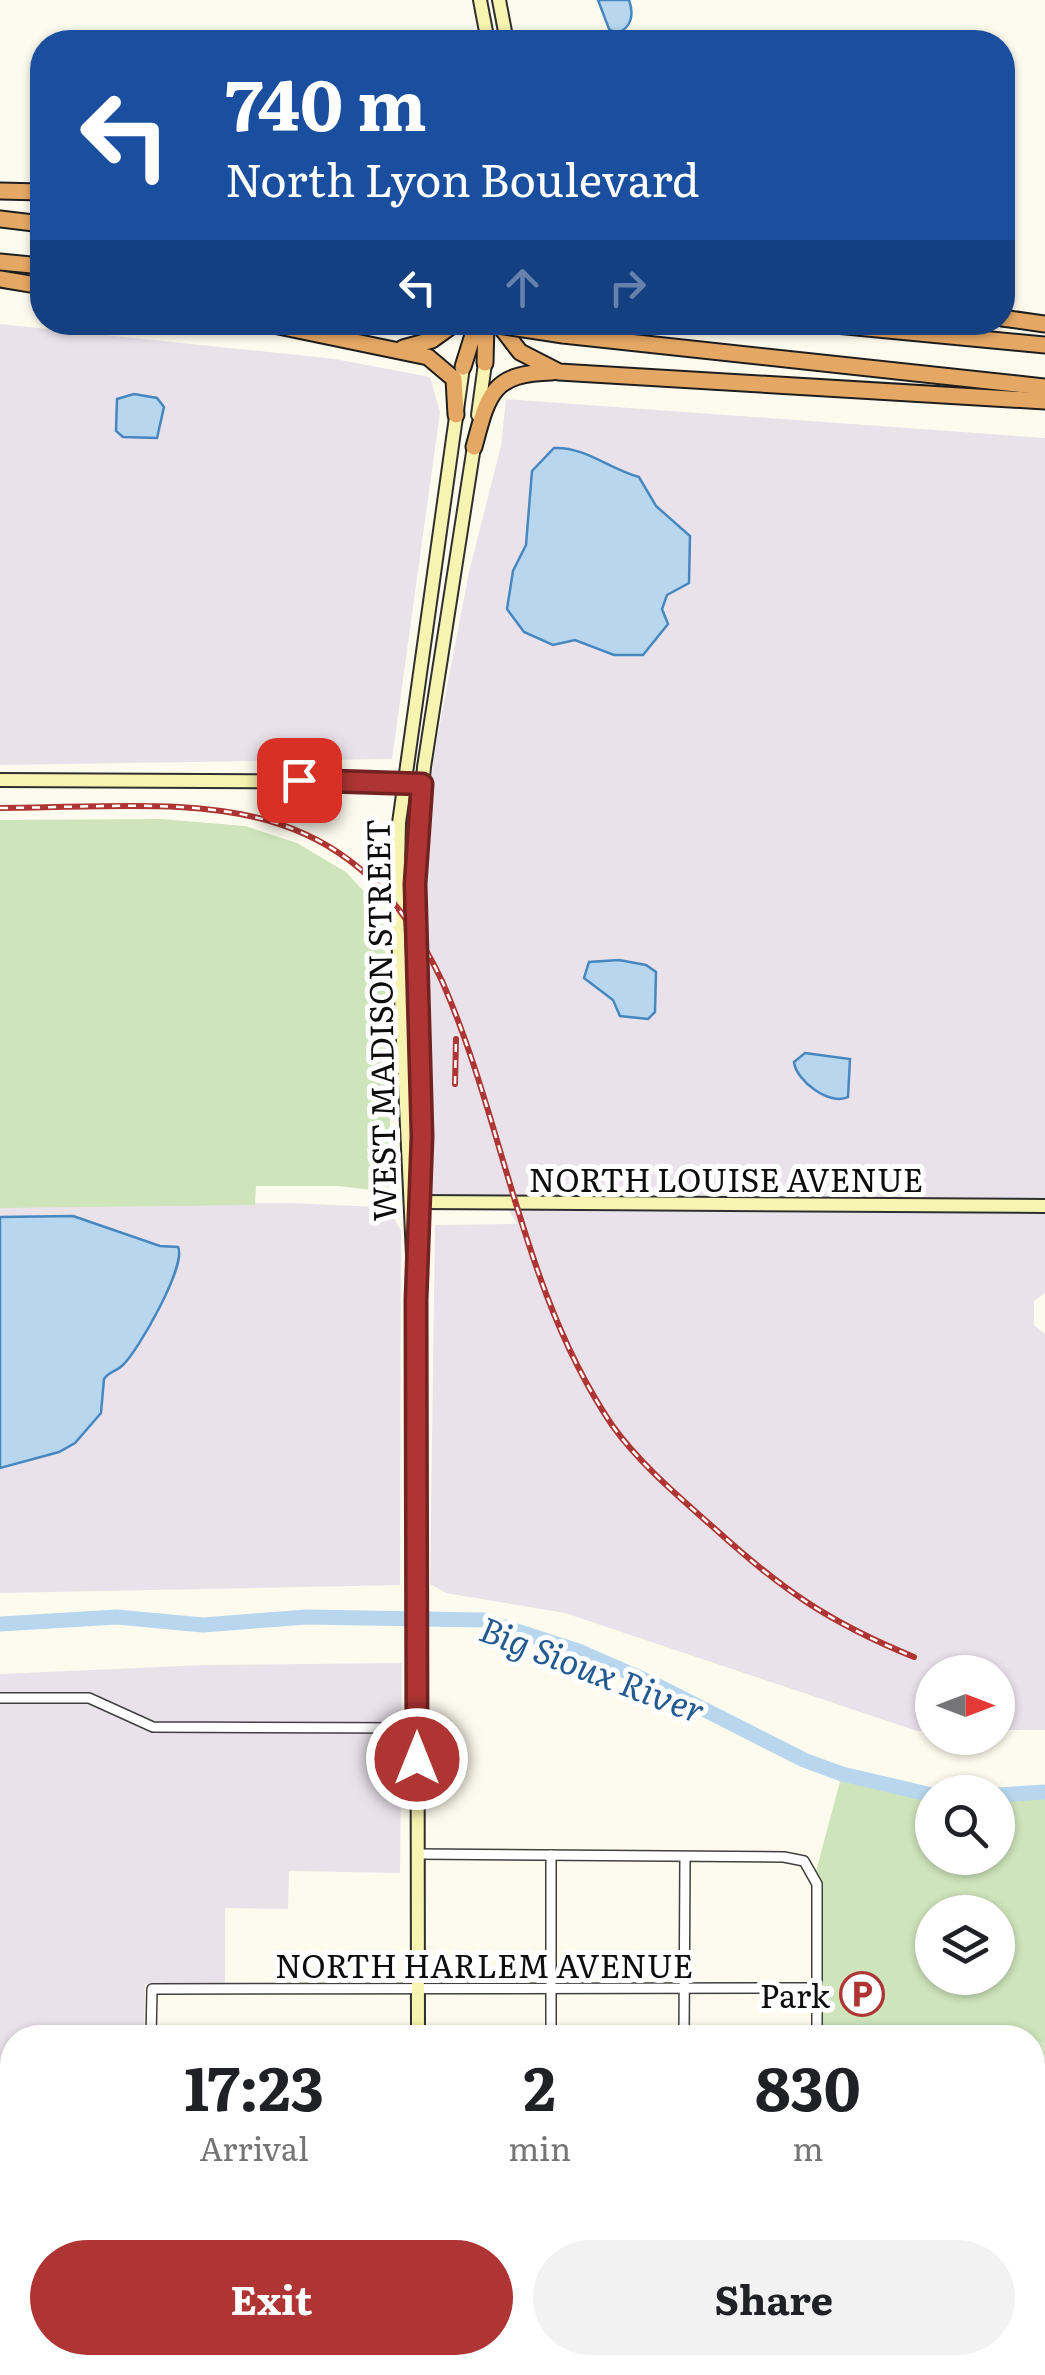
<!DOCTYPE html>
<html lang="en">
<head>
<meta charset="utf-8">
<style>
  :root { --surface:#fff; --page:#f2f2f2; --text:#202124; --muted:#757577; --accent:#ae3533 }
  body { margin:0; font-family:Literata,serif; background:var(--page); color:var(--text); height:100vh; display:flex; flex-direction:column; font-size:38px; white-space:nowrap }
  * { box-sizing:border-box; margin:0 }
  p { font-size:32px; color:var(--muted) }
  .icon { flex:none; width:55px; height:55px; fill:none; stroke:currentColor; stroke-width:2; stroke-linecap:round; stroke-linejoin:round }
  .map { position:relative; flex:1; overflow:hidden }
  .details { position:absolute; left:0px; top:2025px; width:1045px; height:350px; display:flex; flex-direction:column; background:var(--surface); border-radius:40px 40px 0 0; box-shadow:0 2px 8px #0004 }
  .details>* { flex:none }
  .hud { position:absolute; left:30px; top:30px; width:985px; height:305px; border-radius:40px; box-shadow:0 2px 8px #0004; background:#1a4fa0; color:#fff; overflow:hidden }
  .needle { width:65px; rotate:90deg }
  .fabs { position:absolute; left:915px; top:1655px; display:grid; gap:20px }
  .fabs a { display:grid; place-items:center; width:100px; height:100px; border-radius:50%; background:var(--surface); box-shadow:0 2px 8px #0004; font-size:50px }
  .pin { position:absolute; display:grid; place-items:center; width:85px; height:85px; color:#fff; margin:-42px; border-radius:20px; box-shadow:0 5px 15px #0006 }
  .me { position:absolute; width:110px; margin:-55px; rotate:0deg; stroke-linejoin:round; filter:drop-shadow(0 0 8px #0008) }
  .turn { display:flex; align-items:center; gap:35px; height:210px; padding:0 30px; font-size:45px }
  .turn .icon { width:130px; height:130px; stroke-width:2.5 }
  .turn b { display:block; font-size:70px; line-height:85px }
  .lanes { display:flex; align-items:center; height:95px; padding:0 30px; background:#0003; justify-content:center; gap:50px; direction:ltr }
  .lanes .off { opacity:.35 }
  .eta { display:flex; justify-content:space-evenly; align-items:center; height:170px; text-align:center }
  .eta b { font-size:60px; font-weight:700; line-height:70px }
  .button { display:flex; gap:20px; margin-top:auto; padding:20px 30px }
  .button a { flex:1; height:115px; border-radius:60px; background:var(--accent); color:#fff; font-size:40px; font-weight:700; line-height:115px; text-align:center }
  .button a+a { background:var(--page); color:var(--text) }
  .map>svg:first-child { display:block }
  .industrial { fill:#eae2eb }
  .green { fill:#cee4bb; fill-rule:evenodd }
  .pitch { fill:#dfeccc }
  .water { fill:#b8d7ef; stroke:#4787bf; stroke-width:2.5 }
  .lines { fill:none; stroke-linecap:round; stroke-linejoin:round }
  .river { stroke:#b8d7ef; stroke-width:15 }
  .street-casing { stroke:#404040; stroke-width:12 }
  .secondary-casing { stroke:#2f2f2f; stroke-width:16 }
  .highway-casing { stroke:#1e1e1e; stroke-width:19 }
  .street { stroke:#fff; stroke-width:9 }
  .secondary { stroke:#f7f3b0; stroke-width:12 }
  .highway { stroke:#e5a864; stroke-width:15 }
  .rail-casing { stroke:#ae3533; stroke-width:6 }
  .rail { stroke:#fff; stroke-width:2.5; stroke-dasharray:8; stroke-linecap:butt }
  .highway-bridge-casing { stroke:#1e1e1e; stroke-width:19; stroke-linecap:butt }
  .highway-bridge { stroke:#e5a864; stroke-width:15 }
  .route-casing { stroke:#712221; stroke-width:25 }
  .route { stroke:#ae3533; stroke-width:18 }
  .labels { text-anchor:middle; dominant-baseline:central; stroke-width:10; stroke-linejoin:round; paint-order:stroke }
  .street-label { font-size:32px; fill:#0d0d0d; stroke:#fff }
  .poi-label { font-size:32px; fill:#0d0d0d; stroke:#fff; text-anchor:end }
  .water-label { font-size:35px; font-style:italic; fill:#235a91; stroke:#fff }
</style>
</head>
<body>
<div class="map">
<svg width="1045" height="2375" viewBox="0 0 1045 2375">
  <rect width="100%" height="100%" fill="#fdfbee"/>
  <g class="industrial">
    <path d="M 0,324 L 335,359 L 430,377 L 440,412 L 392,759 L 0,765 Z"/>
    <path d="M 506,399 L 1045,438 L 1045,1293 L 1034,1301 L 1034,1325 L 1045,1334 L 1045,1730 L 998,1730 L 998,1672 L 932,1672 L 932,1731 L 917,1731 L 565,1613 L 446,1593 L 430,1584 L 435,1225 L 517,1224 L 501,1197 L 429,1196 L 421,920 L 433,760 L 469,572 L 501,446 Z"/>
    <path d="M 0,1203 L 290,1203 L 379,1207 L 390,1212 L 401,1230 L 400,1585 L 0,1593 Z"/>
    <path d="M 402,1663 L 400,1873 L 289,1871 L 288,1909 L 225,1908 L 225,1983 L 145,1984 L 144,2037 L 12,2038 L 12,2249 L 0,2250 L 0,1674 L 205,1665 Z"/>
  </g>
  <g class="green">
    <path d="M 161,819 L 245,826 L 297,843 L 346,872 L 383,912 L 391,1059 L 389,1192 L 338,1186 L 256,1186 L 255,1205 L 0,1208 L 0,820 Z"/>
    <path d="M 842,1774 L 932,1795 L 932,1858 L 998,1858 L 998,1795 L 1045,1792 L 1045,2254 L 1033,2254 L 1032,2038 L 816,2038 L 815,1875 ZM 932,1912 L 998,1912 L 998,1978 L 932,1978 Z"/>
  </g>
  <g class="pitch">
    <path d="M 1032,2039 L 1045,2043 L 1045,2121 L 1033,2121 Z"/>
    <rect x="1033" y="2143" width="12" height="90"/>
  </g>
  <g class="water">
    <path d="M 598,0 L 629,0 C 634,14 632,29 616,33 L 609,29 Z"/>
    <path d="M 134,394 L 157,398 L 164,407 L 157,438 L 123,437 L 116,431 L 117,399 Z"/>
    <path d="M 554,448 C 583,446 610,469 639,477 L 656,506 L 690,536 L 689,583 L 667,595 L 662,609 L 668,624 L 643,655 L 614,655 L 575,640 L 553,645 L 524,632 L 507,609 L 513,571 L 526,545 L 532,471 Z"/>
    <path d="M 619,960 L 646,965 L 656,972 L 655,1012 L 648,1019 L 620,1016 L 613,1000 L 584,978 L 589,962 Z"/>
    <path d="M 805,1053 L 850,1059 L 848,1097 C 830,1106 796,1081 794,1062 Z"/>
    <path d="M 73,1216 L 160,1246 L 178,1247 C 187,1265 138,1351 123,1365 C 116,1372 109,1371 104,1379 L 101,1413 L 75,1443 L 59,1452 L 0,1468 L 0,1217 Z"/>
  </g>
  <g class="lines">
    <g class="river">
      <path d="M 0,1624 L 117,1617 L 203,1625 L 306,1617 L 483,1620 L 581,1652 L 654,1684 L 804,1760 L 842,1774 L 932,1795"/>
      <path d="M 998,1795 L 1045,1792"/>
    </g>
    <g class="street-casing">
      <g id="street">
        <path d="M 0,1698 L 89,1698 L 153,1727 L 417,1728"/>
        <path d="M 417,1854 L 784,1857 L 804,1861 L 817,1884 L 817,2038"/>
        <path d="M 151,2038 L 152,1989 L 817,1988"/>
        <path d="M 551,2038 L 551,1855"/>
        <path d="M 684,2038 L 685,1857"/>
        <path d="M 152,2362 L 152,2375"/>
        <path d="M 687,2362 L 687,2375"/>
        <path d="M 819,2362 L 819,2375"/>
        <path d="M 952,2362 L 952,2375"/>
      </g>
    </g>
    <g class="secondary-casing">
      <g id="secondary">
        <path d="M 480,0 L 488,42"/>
        <path d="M 499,0 L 507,42"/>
        <path d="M 478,415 L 486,356"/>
        <path d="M 0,780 L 409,782"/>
        <path d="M 415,1202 L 1045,1206"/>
        <path d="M 413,1255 L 397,912 L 399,823 L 464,360"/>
        <path d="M 418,2038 L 417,1300 L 423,1136 L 416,857 L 424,767 L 475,440"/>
        <path d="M 1032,2254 L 1045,2254"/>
        <path d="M 0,2257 L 12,2257"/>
        <path d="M 419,2362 L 419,2375"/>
      </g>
    </g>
    <g class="highway-casing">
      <g id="highway">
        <path d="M 0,191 L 42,192"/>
        <path d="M 0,219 L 42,224"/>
        <path d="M 0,262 L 42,266"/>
        <path d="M 0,279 L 42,286"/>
        <path d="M 1002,318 L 1045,324"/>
        <path d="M 259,322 L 428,357 L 454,379 L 456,415"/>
        <path d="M 497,322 L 520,352 L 559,372 L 1045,401"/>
        <path d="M 804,322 L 1045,345"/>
        <path d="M 563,335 L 1045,387"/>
        <path d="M 403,348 L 432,340 L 457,322"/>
        <path d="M 485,363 L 486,322"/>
        <path d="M 463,367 L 477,322"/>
        <path d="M 474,447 C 488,394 492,373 552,372"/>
      </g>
    </g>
    <use href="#street" class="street"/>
    <use href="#secondary" class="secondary"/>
    <use href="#highway" class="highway"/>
    <g class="rail-casing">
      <g id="rail">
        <path d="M 0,808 C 190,807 344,776 442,981 C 505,1125 522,1292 612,1425 C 639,1463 678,1496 713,1527 C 781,1589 828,1622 914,1657"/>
        <path d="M 455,1084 L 456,1039"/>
      </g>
    </g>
    <use href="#rail" class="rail"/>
    <g class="highway-bridge-casing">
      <path id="highway-bridge" d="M 477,322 L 563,335"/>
    </g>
    <use href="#highway-bridge" class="highway-bridge"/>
  </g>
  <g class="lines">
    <g class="route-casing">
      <path id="route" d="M 299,780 L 422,784 L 415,884 L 422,1136 L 416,1300 L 417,1759"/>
    </g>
    <use href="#route" class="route"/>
  </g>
  <defs>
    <g id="parking-ring" transform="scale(2.25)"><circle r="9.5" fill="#fff" stroke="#ae3533" stroke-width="1.5"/><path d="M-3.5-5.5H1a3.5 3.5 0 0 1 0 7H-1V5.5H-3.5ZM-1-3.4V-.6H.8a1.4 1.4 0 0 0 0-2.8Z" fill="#ae3533"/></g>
  </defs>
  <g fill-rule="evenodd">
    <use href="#parking-ring" x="862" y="1994"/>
  </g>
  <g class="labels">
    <g class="street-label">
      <text transform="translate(379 1020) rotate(-91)">WEST MADISON STREET</text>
      <text x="726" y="1178">NORTH LOUISE AVENUE</text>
      <text x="484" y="1964">NORTH HARLEM AVENUE</text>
    </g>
    <g class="poi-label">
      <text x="830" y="1994">Park</text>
    </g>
    <g class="water-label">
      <text transform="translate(593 1668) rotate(21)">Big Sioux River</text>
    </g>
  </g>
</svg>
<div class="fabs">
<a><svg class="needle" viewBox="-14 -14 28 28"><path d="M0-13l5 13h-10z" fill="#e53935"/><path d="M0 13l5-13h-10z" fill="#757577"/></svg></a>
<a><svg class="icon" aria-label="search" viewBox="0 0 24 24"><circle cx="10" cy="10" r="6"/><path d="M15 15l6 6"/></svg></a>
<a><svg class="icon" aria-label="layers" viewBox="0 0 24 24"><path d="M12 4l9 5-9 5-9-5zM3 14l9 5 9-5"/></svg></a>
</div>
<div class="pin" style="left:299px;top:780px;background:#d93025"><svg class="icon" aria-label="arrive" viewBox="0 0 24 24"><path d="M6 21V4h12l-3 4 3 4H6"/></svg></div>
<svg class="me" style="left:417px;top:1759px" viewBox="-20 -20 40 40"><circle r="17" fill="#ae3533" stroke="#fff" stroke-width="3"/><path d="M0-11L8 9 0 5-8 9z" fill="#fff"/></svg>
<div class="hud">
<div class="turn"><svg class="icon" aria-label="left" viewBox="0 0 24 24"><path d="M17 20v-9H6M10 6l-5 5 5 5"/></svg><div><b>740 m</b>North Lyon Boulevard</div></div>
<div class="lanes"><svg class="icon" aria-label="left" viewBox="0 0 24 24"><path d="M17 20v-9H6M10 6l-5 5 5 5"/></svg><svg class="icon off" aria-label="ahead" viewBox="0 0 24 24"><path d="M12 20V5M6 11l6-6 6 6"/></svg><svg class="icon off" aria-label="right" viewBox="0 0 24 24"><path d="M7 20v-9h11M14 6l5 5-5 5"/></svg></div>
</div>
<section class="details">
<div class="eta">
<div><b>17:23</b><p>Arrival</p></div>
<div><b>2</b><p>min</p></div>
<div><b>830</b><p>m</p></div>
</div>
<div class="button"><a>Exit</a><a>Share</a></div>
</section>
</div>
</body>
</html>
